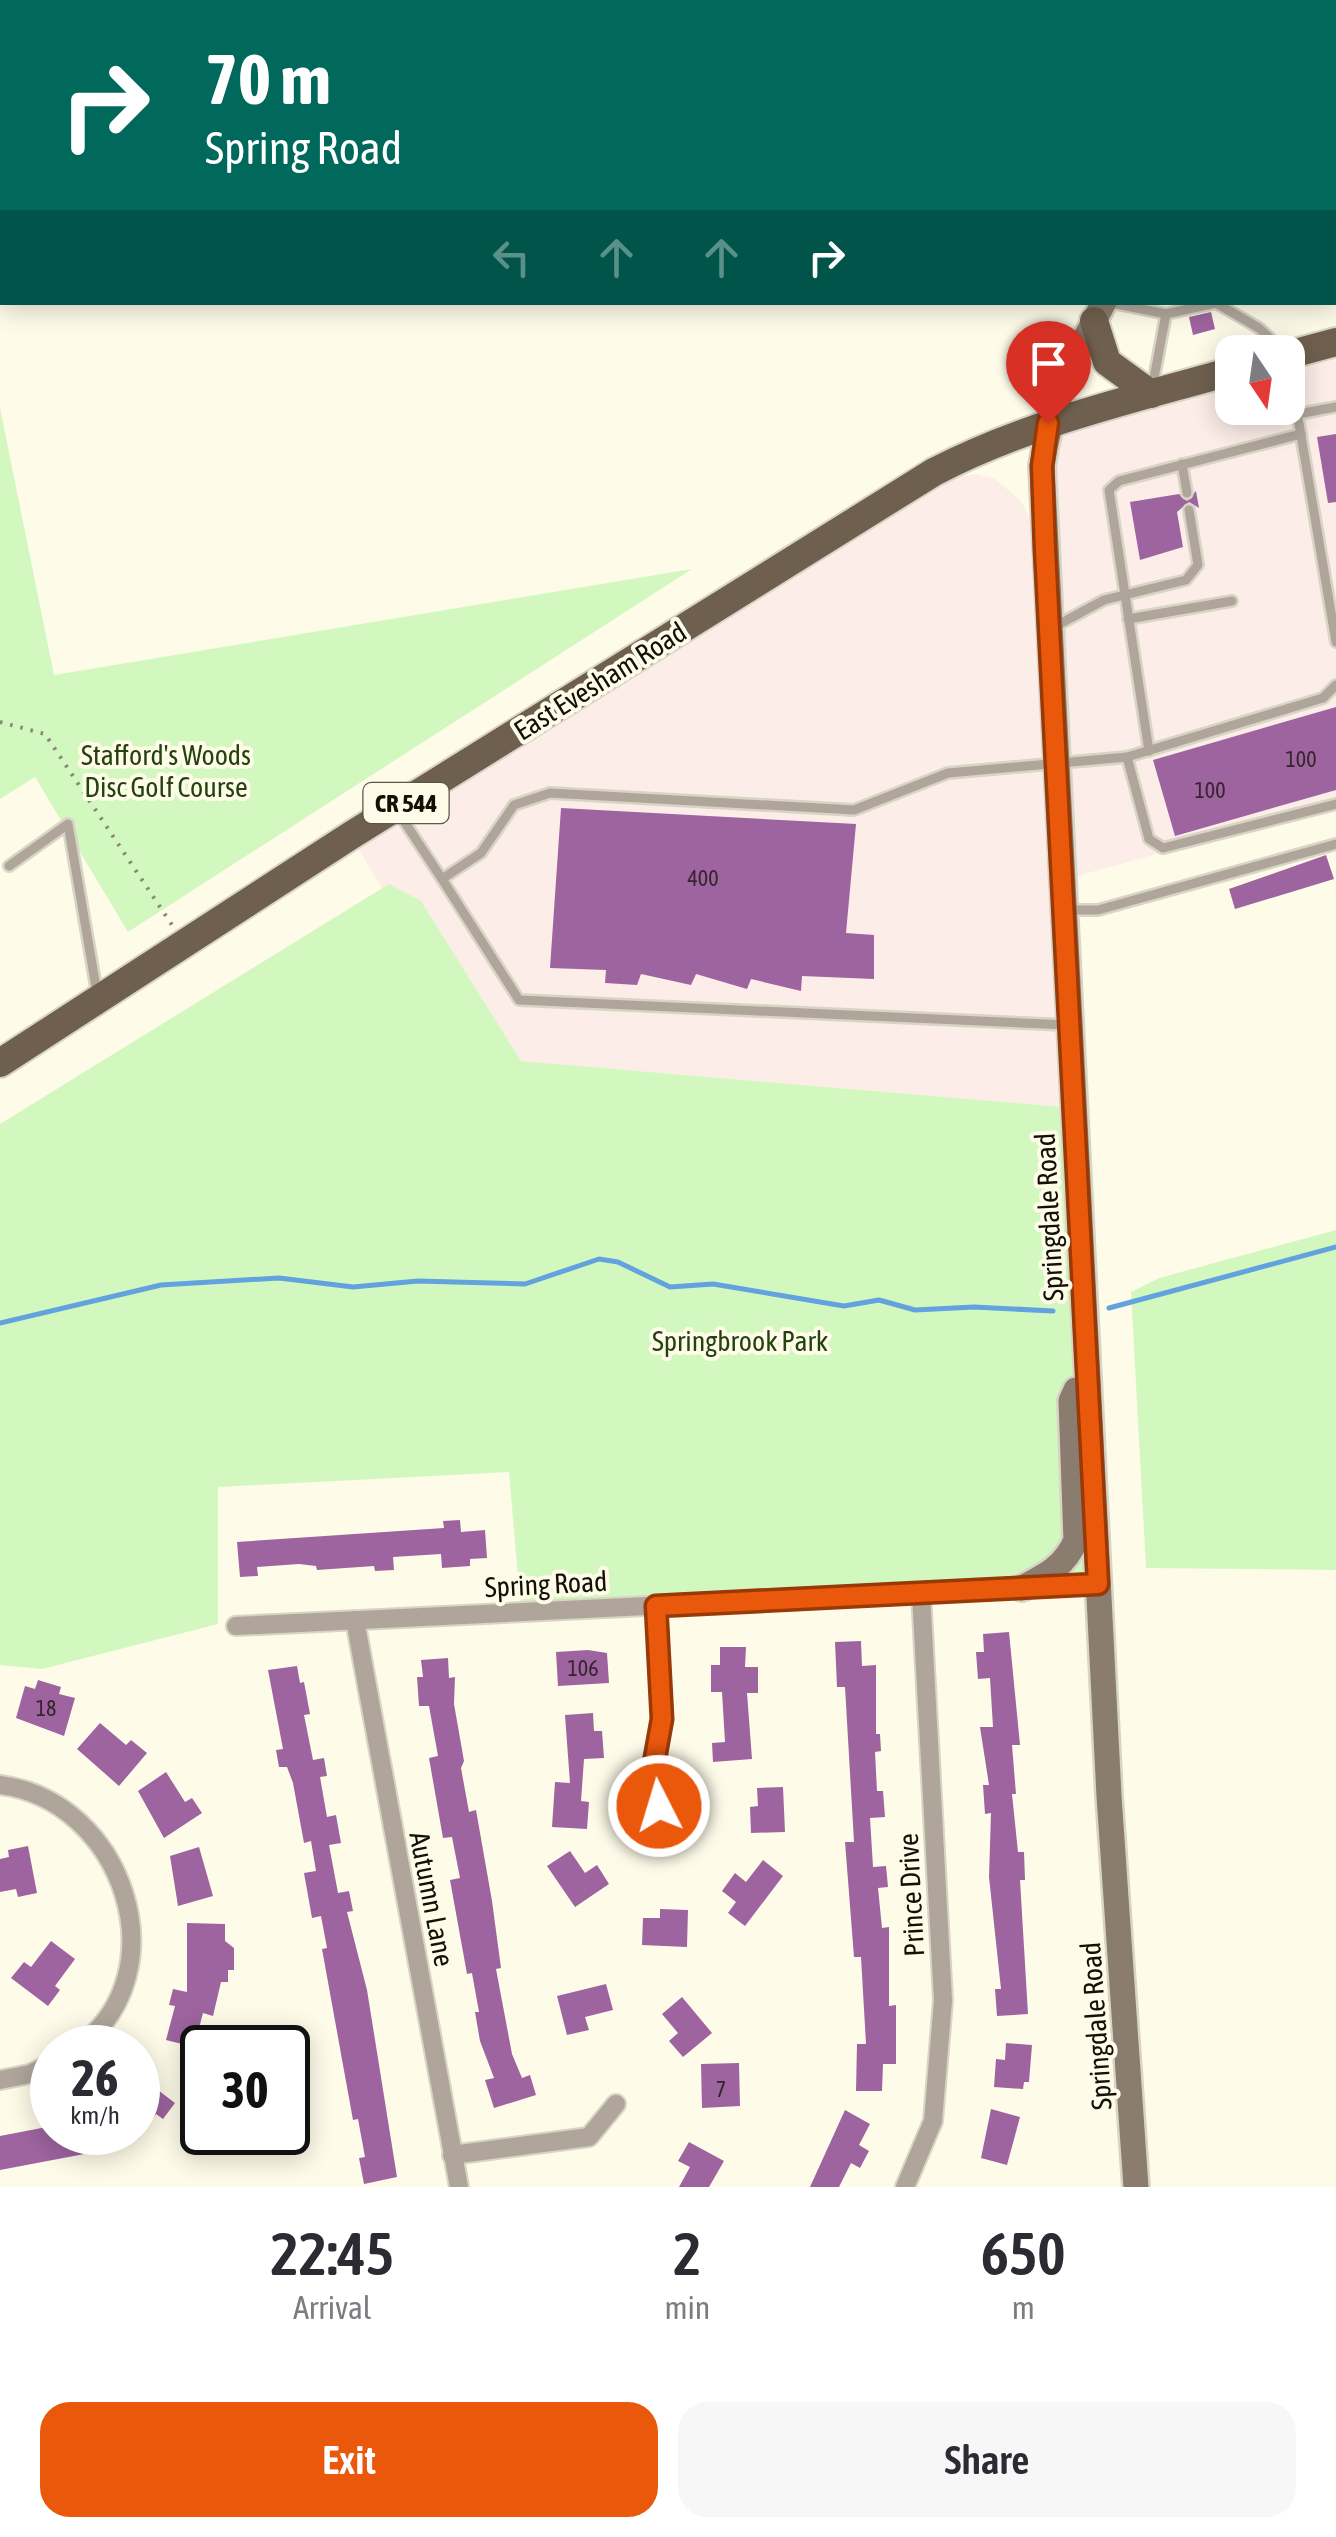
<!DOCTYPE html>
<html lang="en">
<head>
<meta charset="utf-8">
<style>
  :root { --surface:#fff; --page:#f7f7f7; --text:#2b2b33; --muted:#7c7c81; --accent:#ea580c }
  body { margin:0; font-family:"Asap Condensed",sans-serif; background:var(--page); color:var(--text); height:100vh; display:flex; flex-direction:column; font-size:38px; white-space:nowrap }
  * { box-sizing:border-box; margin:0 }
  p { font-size:32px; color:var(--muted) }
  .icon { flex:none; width:55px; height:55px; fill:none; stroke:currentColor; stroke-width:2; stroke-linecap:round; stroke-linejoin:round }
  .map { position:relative; height:2187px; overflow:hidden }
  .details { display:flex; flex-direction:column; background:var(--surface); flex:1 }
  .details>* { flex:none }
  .banner { position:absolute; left:0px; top:0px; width:1338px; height:305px; box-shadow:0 5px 25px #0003; background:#00695c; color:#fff; overflow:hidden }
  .needle { width:65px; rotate:167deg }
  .fabs { position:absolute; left:1215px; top:335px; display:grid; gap:20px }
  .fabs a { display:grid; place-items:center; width:90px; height:90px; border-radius:20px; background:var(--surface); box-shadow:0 5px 25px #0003; font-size:50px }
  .speed { position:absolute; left:30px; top:2025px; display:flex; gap:20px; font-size:50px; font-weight:700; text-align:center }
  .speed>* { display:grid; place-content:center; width:130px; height:130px; border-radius:50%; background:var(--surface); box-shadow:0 5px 25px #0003; line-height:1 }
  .speed small { font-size:25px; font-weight:400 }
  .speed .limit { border:5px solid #111; border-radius:15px; background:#fff; color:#111 }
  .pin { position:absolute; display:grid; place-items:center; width:85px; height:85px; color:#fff; margin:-102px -42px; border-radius:50% 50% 50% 0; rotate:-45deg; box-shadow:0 0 10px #0007 }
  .pin .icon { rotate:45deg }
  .me { position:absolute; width:110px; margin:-55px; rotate:355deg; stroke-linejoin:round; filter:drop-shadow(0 0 8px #0008) }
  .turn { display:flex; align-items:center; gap:35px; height:210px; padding:0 40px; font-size:45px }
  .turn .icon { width:130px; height:130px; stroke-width:2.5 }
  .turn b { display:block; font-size:70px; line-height:85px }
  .lanes { display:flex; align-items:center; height:95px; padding:0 40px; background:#0003; justify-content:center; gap:50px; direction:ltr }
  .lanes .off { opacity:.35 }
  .eta { display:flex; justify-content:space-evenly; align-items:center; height:170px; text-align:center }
  .eta b { font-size:60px; font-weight:600; line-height:70px }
  .primary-button { display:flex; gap:20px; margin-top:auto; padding:20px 40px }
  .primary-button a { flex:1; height:115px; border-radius:30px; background:var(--accent); color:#fff; font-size:40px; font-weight:600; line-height:115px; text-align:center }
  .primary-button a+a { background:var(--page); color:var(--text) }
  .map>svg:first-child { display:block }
  .commercial { fill:#fcede8 }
  .green { fill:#d3f8bf }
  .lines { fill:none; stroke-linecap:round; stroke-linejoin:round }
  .stream { stroke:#62a2de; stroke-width:5 }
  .building { fill:#9e64a0 }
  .lane-casing { stroke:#d8d5c5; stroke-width:14 }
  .street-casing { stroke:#d8d5c5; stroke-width:22 }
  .secondary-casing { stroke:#d8d5c5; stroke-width:30 }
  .primary-casing { stroke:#d8d5c5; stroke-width:32 }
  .path { stroke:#888678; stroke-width:4; stroke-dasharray:2.5 8; stroke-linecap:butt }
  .lane { stroke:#afa59b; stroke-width:9 }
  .street { stroke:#afa59b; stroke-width:18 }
  .secondary { stroke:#8a7c6e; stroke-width:25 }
  .primary { stroke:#6f5f4e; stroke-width:28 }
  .route-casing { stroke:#983908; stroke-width:25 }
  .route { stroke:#ea580c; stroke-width:18 }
  .labels { text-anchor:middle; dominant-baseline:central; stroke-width:8; stroke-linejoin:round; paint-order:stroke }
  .number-label { font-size:22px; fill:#35252d }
  .shield { fill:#fefbe9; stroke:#59564b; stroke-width:2.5 }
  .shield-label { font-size:25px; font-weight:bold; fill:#121007 }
  .street-label { font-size:28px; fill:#121007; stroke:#fefbe9 }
  .park-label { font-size:28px; fill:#24420e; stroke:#fefbe9 }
</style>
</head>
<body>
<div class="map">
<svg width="1336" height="2187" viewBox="0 0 1336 2187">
  <rect width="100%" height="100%" fill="#fefbe9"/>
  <path class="commercial" d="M 1336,342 L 1336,804 L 1063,880 L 1074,1108 L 521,1061 L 495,1079 L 351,836 L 914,484 L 976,474 L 995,479 L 1021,501 L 1043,544 L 1048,423 L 1232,371 L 1232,408 L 1288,408 L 1288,355 Z"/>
  <g class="green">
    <path d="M 0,0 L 27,0 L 2,2 L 0,220 Z"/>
    <path d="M 0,408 L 54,675 L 692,569 L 128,932 L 35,777 L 0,799 Z"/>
    <path d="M 389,884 L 421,901 L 521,1061 L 1074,1108 L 1098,1584 L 521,1612 L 509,1472 L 218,1487 L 218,1624 L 42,1669 L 0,1665 L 0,1124 Z"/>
    <path d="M 1336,1230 L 1336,1570 L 1146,1568 L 1131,1292 L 1159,1278 Z"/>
  </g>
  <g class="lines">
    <g class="stream">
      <path d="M 1109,1308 L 1336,1247"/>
      <path d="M 0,1323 L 161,1285 L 279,1278 L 353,1287 L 418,1281 L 525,1284 L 599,1259 L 618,1262 L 670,1287 L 713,1284 L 844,1306 L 879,1300 L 915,1310 L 974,1307 L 1053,1311"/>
    </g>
  </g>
  <g class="building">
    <path d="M 1211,312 L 1215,329 L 1193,335 L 1189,317 Z"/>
    <path d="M 1336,434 L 1336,502 L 1328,503 L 1317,437 Z"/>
    <path d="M 1196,491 L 1199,508 L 1189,502 L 1177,512 L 1183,547 L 1140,560 L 1130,502 L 1179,494 L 1187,501 Z"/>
    <path d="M 1336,707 L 1336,790 L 1175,836 L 1153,760 Z"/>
    <path d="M 561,808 L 856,824 L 846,933 L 874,935 L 874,979 L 802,976 L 801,991 L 751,979 L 747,989 L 696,974 L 691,985 L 641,974 L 637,985 L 605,983 L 606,970 L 550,968 Z"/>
    <path d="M 1326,855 L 1334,879 L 1235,909 L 1229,889 Z"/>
    <path d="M 460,1520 L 461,1532 L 485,1530 L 487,1558 L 470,1559 L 470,1566 L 442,1568 L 441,1554 L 393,1557 L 394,1570 L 375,1571 L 374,1566 L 317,1570 L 316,1566 L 299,1564 L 257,1567 L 258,1576 L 240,1577 L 237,1542 L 444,1528 L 443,1521 Z"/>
    <path d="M 1009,1632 L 1020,1745 L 1012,1745 L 1016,1794 L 1012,1794 L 1018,1852 L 1024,1852 L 1025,1880 L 1020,1880 L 1028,2014 L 997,2016 L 995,1989 L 1001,1989 L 989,1877 L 991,1813 L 985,1814 L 983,1785 L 989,1785 L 980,1727 L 993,1727 L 990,1678 L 978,1679 L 976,1652 L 984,1652 L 983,1634 Z"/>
    <path d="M 861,1641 L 862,1666 L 876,1665 L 876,1734 L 880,1734 L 881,1751 L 875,1752 L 877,1791 L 883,1791 L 885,1817 L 870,1818 L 873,1867 L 886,1866 L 888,1887 L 878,1888 L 882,1928 L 889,1927 L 889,2006 L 896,2005 L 896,2064 L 883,2064 L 882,2091 L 856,2091 L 857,2044 L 866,2044 L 861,1957 L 854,1957 L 845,1842 L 854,1842 L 845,1687 L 837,1687 L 835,1642 Z"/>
    <path d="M 720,1647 L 746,1647 L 745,1667 L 758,1667 L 758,1693 L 747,1693 L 752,1759 L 713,1762 L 712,1743 L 725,1742 L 722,1692 L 711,1692 L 711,1665 L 720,1665 Z"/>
    <path d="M 588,1650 L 607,1653 L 609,1683 L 558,1686 L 556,1652 Z"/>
    <path d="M 448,1658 L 449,1678 L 455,1677 L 454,1704 L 464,1761 L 461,1768 L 469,1812 L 476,1810 L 492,1901 L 501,1968 L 496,1969 L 512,2054 L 522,2078 L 530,2075 L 536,2095 L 494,2108 L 485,2080 L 494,2078 L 480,2041 L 475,2012 L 479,2012 L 472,1973 L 467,1974 L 450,1880 L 460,1878 L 452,1837 L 443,1838 L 429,1758 L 438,1756 L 429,1706 L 419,1706 L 417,1677 L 423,1677 L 421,1660 Z"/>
    <path d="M 297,1666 L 300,1683 L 304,1682 L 310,1714 L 304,1715 L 313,1760 L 324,1758 L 327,1776 L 320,1777 L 327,1817 L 336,1815 L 341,1843 L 329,1845 L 338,1893 L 349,1891 L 353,1911 L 347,1912 L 367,1990 L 397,2177 L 364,2184 L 359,2158 L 365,2157 L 358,2119 L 353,2120 L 322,1949 L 327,1948 L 321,1916 L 312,1918 L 304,1873 L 316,1871 L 311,1841 L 304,1843 L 293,1783 L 287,1767 L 279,1767 L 276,1750 L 283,1749 L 268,1670 Z"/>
    <path d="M 38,1680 L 61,1687 L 59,1694 L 75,1698 L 64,1736 L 16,1718 L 25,1686 L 35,1689 Z"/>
    <path d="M 593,1713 L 594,1731 L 602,1731 L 604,1758 L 584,1759 L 581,1801 L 589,1802 L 587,1829 L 552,1827 L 555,1782 L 570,1783 L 565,1715 Z"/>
    <path d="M 100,1723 L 126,1745 L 131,1740 L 147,1753 L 119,1786 L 77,1749 Z"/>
    <path d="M 166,1772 L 185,1802 L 192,1798 L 202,1813 L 164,1838 L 138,1791 Z"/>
    <path d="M 783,1787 L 785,1832 L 751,1833 L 750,1807 L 758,1806 L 757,1788 Z"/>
    <path d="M 28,1846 L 37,1893 L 18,1897 L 16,1889 L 0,1892 L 0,1859 L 9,1857 L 8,1850 Z"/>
    <path d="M 199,1847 L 213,1896 L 178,1906 L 170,1856 Z"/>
    <path d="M 570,1851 L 585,1873 L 597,1865 L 609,1884 L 575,1907 L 547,1866 Z"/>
    <path d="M 763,1860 L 783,1876 L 745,1926 L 728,1913 L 736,1902 L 722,1891 L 735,1873 L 746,1882 Z"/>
    <path d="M 660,1909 L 688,1910 L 687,1947 L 642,1945 L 643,1918 L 660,1918 Z"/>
    <path d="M 187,1923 L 225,1924 L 225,1941 L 234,1948 L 234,1970 L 228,1970 L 228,1982 L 221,1982 L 213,2016 L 203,2013 L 194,2047 L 166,2040 L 175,2006 L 169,2005 L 173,1989 L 187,1992 Z"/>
    <path d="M 51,1941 L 75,1959 L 55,1986 L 60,1990 L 48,2006 L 11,1978 L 24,1962 L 31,1967 Z"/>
    <path d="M 606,1984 L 613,2010 L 585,2017 L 589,2030 L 567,2035 L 557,1996 Z"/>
    <path d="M 682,1997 L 712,2033 L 683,2057 L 669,2041 L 678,2033 L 662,2014 Z"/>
    <path d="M 1006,2043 L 1032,2045 L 1029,2082 L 1024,2082 L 1023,2089 L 994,2087 L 996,2059 L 1005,2060 Z"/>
    <path d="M 739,2063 L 740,2106 L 702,2108 L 701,2064 Z"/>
    <path d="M 138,2075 L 175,2103 L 163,2119 L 156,2114 L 138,2139 Z"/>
    <path d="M 991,2109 L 1020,2117 L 1007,2165 L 981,2158 Z"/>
    <path d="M 845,2110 L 870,2124 L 859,2145 L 869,2151 L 860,2168 L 851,2163 L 839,2187 L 810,2187 Z"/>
    <path d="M 52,2126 L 52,2132 L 92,2132 L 95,2152 L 0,2170 L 0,2136 Z"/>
    <path d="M 689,2142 L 724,2161 L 709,2187 L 679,2187 L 690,2167 L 678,2161 Z"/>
  </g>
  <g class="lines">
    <g class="lane-casing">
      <g id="lane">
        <path d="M 1107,302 L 1166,314"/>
        <path d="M 1288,359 L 1336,642"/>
        <path d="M 1152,389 L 1166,314 L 1216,303 L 1259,328 L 1285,352"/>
        <path d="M 1298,414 L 1336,407"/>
        <path d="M 1182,464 L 1187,493"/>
        <path d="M 1128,619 L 1232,601"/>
        <path d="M 1054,627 L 1104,600 L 1186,580 L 1198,565 L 1189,510"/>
        <path d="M 1149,751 L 1109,490 L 1119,481 L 1301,434"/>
        <path d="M 1127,757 L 1149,839 L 1163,848 L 1336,804"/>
        <path d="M 398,812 L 442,879 L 481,853 L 514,805 L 550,793 L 854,810 L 948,773 L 1127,757 L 1323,698 L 1336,685"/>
        <path d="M 9,866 L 68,824 L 97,993"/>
        <path d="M 442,879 L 519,1000 L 1067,1025"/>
        <path d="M 1067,910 L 1098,910 L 1336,844"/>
      </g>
    </g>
    <g class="street-casing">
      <g id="street">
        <path d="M 656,1606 L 662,1719 L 651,1780 L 667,1831"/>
        <path d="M 355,1620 L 459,2187"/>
        <path d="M 236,1626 L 1098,1584"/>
        <path d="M 0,1785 C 123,1800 182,1973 77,2048"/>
        <path d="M 0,2080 L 30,2074 L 52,2063"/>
        <path d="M 452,2155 L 589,2137 L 616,2104"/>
        <path d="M 905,2187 L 933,2121 L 943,2000 L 921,1594"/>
      </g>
    </g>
    <g class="secondary-casing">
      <g id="secondary">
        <path d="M 1261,2 L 1263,0"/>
        <path d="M 1104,302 C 1076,356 1050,405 1042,466 L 1109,1796 L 1136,2187"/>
        <path d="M 1022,1588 C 1047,1575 1065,1566 1076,1540 L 1071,1401 L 1076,1390"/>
      </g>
    </g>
    <g class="primary-casing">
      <g id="primary">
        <path d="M 1094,321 L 1107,362 L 1151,394"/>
        <path d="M 1288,355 L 1336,342"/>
        <path d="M 0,1063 L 350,836 L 934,472 C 1028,423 1131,400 1232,371"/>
      </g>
    </g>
    <g class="path">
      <path d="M 370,2 L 370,0"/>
      <path d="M 729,2 L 730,0"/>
      <path d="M 0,722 L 45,734 L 172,925"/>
    </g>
    <use href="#lane" class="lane"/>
    <use href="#street" class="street"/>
    <use href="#secondary" class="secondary"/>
    <use href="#primary" class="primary"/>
  </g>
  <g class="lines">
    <g class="route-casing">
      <path id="route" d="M 659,1806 L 651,1780 L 662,1719 L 656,1606 L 1098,1584 L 1045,550 L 1042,466 L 1048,423"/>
    </g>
    <use href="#route" class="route"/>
  </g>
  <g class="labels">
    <g class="number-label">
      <text x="1301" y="759">100</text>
      <text x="1210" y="790">100</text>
      <text x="703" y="878">400</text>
      <text x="583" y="1668">106</text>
      <text x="46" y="1708">18</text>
      <text x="721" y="2089">7</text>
    </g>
    <rect class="shield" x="363.5" y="783" width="85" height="40" rx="8"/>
    <g class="shield-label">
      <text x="406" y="803">CR 544</text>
    </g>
    <g class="street-label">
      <text transform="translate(600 681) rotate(-32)">East Evesham Road</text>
      <text transform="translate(1049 1217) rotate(-93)">Springdale Road</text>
      <text transform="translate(546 1584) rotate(-3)">Spring Road</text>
      <text transform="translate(911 1895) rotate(-93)">Prince Drive</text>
      <text transform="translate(432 1899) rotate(79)">Autumn Lane</text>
      <text transform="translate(1096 2026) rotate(-94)">Springdale Road</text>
    </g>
    <g class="park-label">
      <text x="166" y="755">Stafford's Woods<tspan x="166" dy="32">Disc Golf Course</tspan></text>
      <text x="740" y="1341">Springbrook Park</text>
    </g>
  </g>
</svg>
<div class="fabs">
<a><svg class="needle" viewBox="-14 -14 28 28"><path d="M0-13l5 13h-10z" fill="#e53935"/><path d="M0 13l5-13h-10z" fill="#7c7c81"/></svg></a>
</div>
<div class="speed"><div>26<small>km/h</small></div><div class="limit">30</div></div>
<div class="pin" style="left:1048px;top:423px;background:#d93025"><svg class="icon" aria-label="arrive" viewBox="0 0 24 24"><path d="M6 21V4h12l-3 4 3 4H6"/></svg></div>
<svg class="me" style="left:659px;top:1806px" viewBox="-20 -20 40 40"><circle r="17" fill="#ea580c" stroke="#fff" stroke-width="3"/><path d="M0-11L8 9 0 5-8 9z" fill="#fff"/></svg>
<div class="banner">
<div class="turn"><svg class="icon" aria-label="right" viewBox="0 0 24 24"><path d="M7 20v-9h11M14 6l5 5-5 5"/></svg><div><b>70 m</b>Spring Road</div></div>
<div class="lanes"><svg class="icon off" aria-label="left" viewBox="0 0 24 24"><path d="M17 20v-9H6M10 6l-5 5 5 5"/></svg><svg class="icon off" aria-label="ahead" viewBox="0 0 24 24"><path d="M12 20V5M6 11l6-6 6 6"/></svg><svg class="icon off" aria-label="ahead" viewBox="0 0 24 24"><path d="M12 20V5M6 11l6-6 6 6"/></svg><svg class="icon" aria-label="right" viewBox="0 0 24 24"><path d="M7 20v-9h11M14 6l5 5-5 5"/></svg></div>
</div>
</div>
<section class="details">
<div class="eta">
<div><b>22:45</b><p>Arrival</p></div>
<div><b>2</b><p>min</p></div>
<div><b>650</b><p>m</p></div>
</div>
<div class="primary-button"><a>Exit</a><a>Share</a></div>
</section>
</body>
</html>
